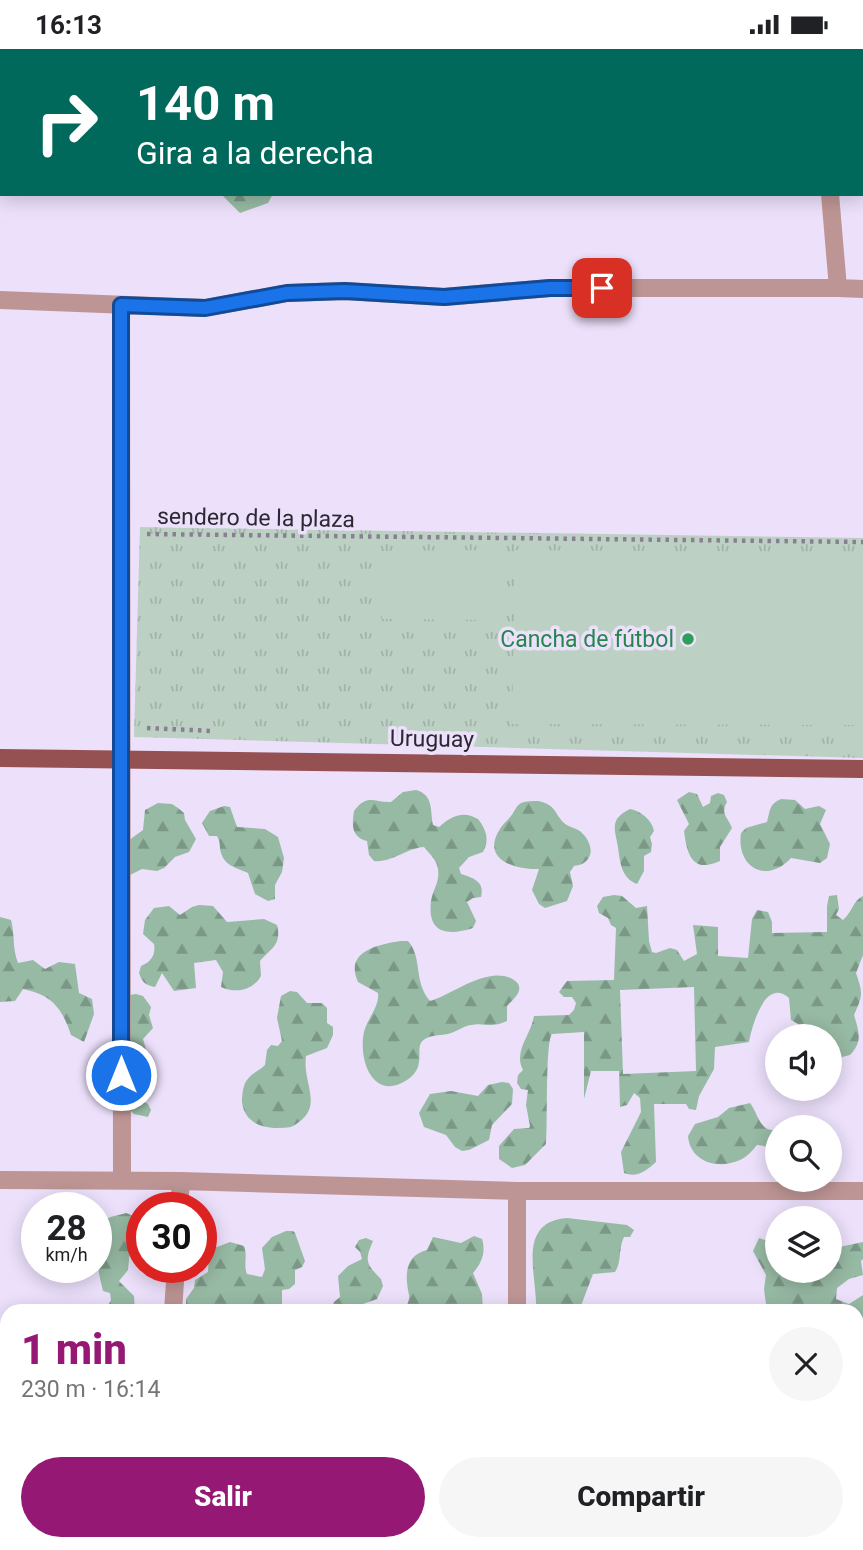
<!DOCTYPE html>
<html lang="es">
<head>
<meta charset="utf-8">
<style>
  :root { --surface:#fff; --page:#f6f6f6; --text:#202124; --muted:#757577; --accent:#951974 }
  body { margin:0; font-family:Roboto,sans-serif; background:var(--page); color:var(--text); height:100vh; display:flex; flex-direction:column; font-size:26px; white-space:nowrap }
  * { box-sizing:border-box; margin:0 }
  p { font-size:23px; color:var(--muted) }
  .icon { flex:none; width:38px; height:38px; fill:none; stroke:currentColor; stroke-width:2; stroke-linecap:round; stroke-linejoin:round }
  .map { position:relative; flex:1; overflow:hidden }
  .sheet { position:absolute; left:0px; top:1255px; width:864px; height:247px; display:flex; flex-direction:column; background:var(--surface); border-radius:21px 21px 0 0; box-shadow:0 4px 18px #0003 }
  .sheet>* { flex:none }
  .banner { position:absolute; left:0px; top:0px; width:864px; height:147px; box-shadow:0 4px 18px #0003; background:#00695c; color:#fff; overflow:hidden }
  .buttons { position:absolute; left:765px; top:975px; display:grid; gap:14px }
  .buttons a { display:grid; place-items:center; width:77px; height:77px; border-radius:50%; background:var(--surface); box-shadow:0 4px 18px #0003; font-size:35px }
  .speed { position:absolute; left:21px; top:1143px; display:flex; gap:14px; font-size:35px; font-weight:700; text-align:center }
  .speed>* { display:grid; place-content:center; width:91px; height:91px; border-radius:50%; background:var(--surface); box-shadow:0 4px 18px #0003; line-height:1 }
  .speed small { font-size:18px; font-weight:400 }
  .speed .limit { border:10px solid #d22; background:#fff; color:#111 }
  .pin { position:absolute; display:grid; place-items:center; width:60px; height:60px; color:#fff; margin:-30px; border-radius:14px; box-shadow:0 4px 10px #0006 }
  .me { position:absolute; width:77px; margin:-38px; rotate:0deg; stroke-linejoin:round; filter:drop-shadow(0 0 5px #0008) }
  .turn { display:flex; align-items:center; gap:24px; height:147px; padding:0 21px; font-size:32px }
  .turn .icon { width:91px; height:91px; stroke-width:2.5 }
  .turn b { display:block; font-size:49px; line-height:60px }
  .round { display:grid; place-items:center; flex:none; width:74px; height:74px; border-radius:37px; background:var(--page) }
  .summary { display:flex; align-items:center; justify-content:space-between; height:119px; padding:0 21px }
  h1 { font-size:42px; font-weight:800; line-height:52px; color:var(--accent) }
  .button { display:flex; gap:14px; margin-top:auto; padding:14px 21px }
  .button a { flex:1; height:80px; border-radius:42px; background:var(--accent); color:#fff; font-size:28px; font-weight:800; line-height:80px; text-align:center }
  .button a+a { background:var(--page); color:var(--text) }
  .status { display:flex; justify-content:space-between; align-items:center; height:49px; padding:0 35px; background:var(--surface); direction:ltr }
  .status svg { height:19px; fill:currentColor }
  .map>svg:first-child { display:block }
  .grass { fill:url(#grass-tufts) }
  .forest { fill:url(#forest-firs); fill-rule:evenodd }
  .pitch { fill:#bcd1c3 }
  .lines { fill:none; stroke-linecap:round; stroke-linejoin:round }
  .path { stroke:#888092; stroke-width:4.5; stroke-dasharray:3.5 5; stroke-linecap:butt }
  .minor { stroke:#be9595; stroke-width:18 }
  .major { stroke:#955052; stroke-width:18 }
  .route-casing { stroke:#114b97; stroke-width:18 }
  .route { stroke:#1a73e8; stroke-width:12 }
  .leisure-dot { fill:#2e9e5b; stroke:#ece0fb; stroke-width:2.5 }
  .labels { text-anchor:middle; dominant-baseline:central; stroke-width:7; stroke-linejoin:round; paint-order:stroke }
  .street-label { font-size:23px; fill:#2c2832; stroke:#ece0fb }
  .leisure-label { font-size:23px; fill:#27864d; stroke:#ece0fb; text-anchor:end }
</style>
</head>
<body>
<div class="status"><b>16:13</b><svg viewBox="0 0 49 12"><path d="M0 12V9h3v3zM5 12V6h3v6zM10 12V3h3v9zM15 12V0h3v12zM26 1h20v11H26zM47 4h2v5h-2z"/></svg></div>
<div class="map">
<svg width="863" height="1501" viewBox="0 0 863 1501">
  <defs>
    <pattern id="grass-tufts" width="24" height="20" patternUnits="userSpaceOnUse" patternTransform="scale(1.75)"><rect width="24" height="20" fill="#bcd1c3"/><path d="M3 7l-1-3M5 7V3M7 7l1-3M15 17l-1-3M17 17v-4M19 17l1-3" fill="none" stroke="#a2b3a8"/></pattern>
    <pattern id="forest-firs" width="22" height="20" patternUnits="userSpaceOnUse" patternTransform="scale(1.75)"><rect width="22" height="20" fill="#97baa4"/><path d="M5 1l3.5 6h-7zM16 11l3.5 6h-7z" fill="#7b9786"/></pattern>
  </defs>
  <rect width="100%" height="100%" fill="#ece0fb"/>
  <path class="grass" d="M 140,478 L 863,489 L 863,709 L 134,688 Z"/>
  <g class="forest">
    <path d="M 0,0 L 251,0 L 252,2 L 2,2 L 0,145 Z"/>
    <path d="M 221,145 L 273,145 L 268,154 L 240,164 Z"/>
    <path d="M 416,741 C 434,746 430,762 433,776 L 439,778 C 451,767 463,761 478,770 C 486,780 490,791 483,803 L 469,808 L 459,819 L 461,825 C 474,829 485,833 481,848 L 473,849 L 467,853 L 476,872 L 473,879 C 448,887 427,885 431,852 C 433,840 440,833 438,820 C 436,809 430,806 424,798 C 406,799 392,814 374,812 L 369,806 L 367,792 C 351,788 352,776 354,762 C 368,744 373,754 391,753 L 403,743 Z"/>
    <path d="M 689,743 L 697,745 L 703,758 L 710,754 L 711,747 L 718,744 L 724,746 L 727,753 C 720,765 728,768 732,779 L 720,798 L 720,812 C 692,825 687,805 684,782 L 689,775 L 677,751 Z"/>
    <path d="M 781,750 L 795,751 L 805,760 L 819,757 L 826,761 L 820,775 L 830,795 L 827,809 L 820,814 L 791,809 C 766,836 736,818 741,784 L 746,779 L 767,773 C 770,762 769,755 781,750 Z"/>
    <path d="M 538,752 C 556,756 553,762 563,773 C 568,778 573,778 578,781 C 587,786 595,801 588,810 C 584,815 580,816 574,817 L 570,823 L 573,837 L 567,852 L 545,859 L 539,855 L 532,841 L 539,820 C 516,821 480,811 500,780 C 503,775 508,771 511,767 C 515,762 516,757 521,754 C 527,752 532,752 538,752 Z"/>
    <path d="M 158,754 L 172,755 L 178,759 L 184,764 L 185,771 L 196,790 L 189,803 L 175,808 L 164,819 L 157,822 L 142,820 L 128,827 L 125,794 L 143,781 L 145,761 Z"/>
    <path d="M 224,757 L 230,758 L 237,778 L 265,780 L 278,788 L 284,809 L 282,823 L 275,836 L 275,850 L 268,852 L 255,845 L 248,824 C 237,819 225,817 221,804 C 219,797 221,794 217,787 L 209,787 L 202,774 L 210,762 Z"/>
    <path d="M 630,760 C 641,762 652,771 654,782 L 650,788 L 652,795 L 651,803 L 644,807 L 644,822 L 637,835 C 621,829 620,813 618,798 C 615,780 609,770 630,760 Z"/>
    <path d="M 614,846 L 622,847 L 636,859 L 647,857 L 649,892 L 652,903 L 656,904 L 670,899 L 677,901 L 684,912 L 697,905 L 693,876 L 718,878 L 718,907 L 748,909 L 752,870 L 757,861 L 768,863 L 772,873 L 772,884 L 827,883 L 827,857 L 829,847 L 837,846 L 839,860 L 836,866 L 843,871 C 852,864 853,851 863,847 L 863,906 L 856,924 C 863,945 863,946 854,966 C 859,983 863,992 850,1006 L 830,1011 L 830,987 L 800,987 L 798,975 L 791,971 L 789,949 C 765,928 752,977 749,993 L 715,998 L 714,1020 L 699,1047 L 696,1061 L 689,1060 L 686,1055 L 654,1055 L 656,1113 C 646,1122 637,1129 624,1124 L 621,1103 L 641,1063 L 640,1049 L 634,1044 L 627,1056 L 620,1058 L 619,1022 L 591,1022 L 584,1050 L 584,983 L 552,985 C 545,994 548,1076 546,1095 L 525,1116 L 512,1119 L 499,1110 L 499,1097 L 514,1080 L 529,1079 L 530,1077 L 526,1056 L 528,1041 L 521,1040 L 517,1034 L 518,1026 L 523,1021 C 513,1002 531,986 534,967 L 569,966 L 574,961 L 576,954 L 572,948 L 564,948 L 559,943 L 567,932 L 614,931 L 616,879 L 611,876 L 608,869 L 599,864 L 597,857 L 603,848 ZM 694,938 L 696,1022 L 623,1025 L 620,941 Z"/>
    <path d="M 199,856 L 213,857 L 227,873 L 264,870 L 277,876 C 282,896 271,899 260,912 L 261,927 C 253,941 236,945 221,938 L 223,923 L 216,911 L 194,914 L 196,939 L 174,942 L 162,924 L 155,938 C 145,936 142,933 139,924 L 141,917 C 151,913 156,906 154,895 L 143,885 L 145,871 L 154,859 L 169,857 L 180,866 L 192,858 Z"/>
    <path d="M 0,868 L 11,871 C 15,886 12,899 18,914 L 33,911 L 45,920 L 59,913 L 75,915 L 79,944 L 92,950 L 94,965 L 84,993 L 71,986 C 62,959 52,946 23,940 L 15,952 L 0,953 Z"/>
    <path d="M 400,892 L 408,892 C 423,909 413,932 430,952 C 452,946 489,915 514,931 C 527,940 513,950 507,957 L 507,972 C 489,980 486,973 471,976 C 463,977 458,982 451,984 C 443,987 432,985 425,990 C 412,997 429,1017 407,1031 C 373,1053 358,1011 364,983 C 367,970 380,957 378,944 L 358,933 C 344,902 378,896 400,892 Z"/>
    <path d="M 290,942 L 297,943 L 307,954 L 322,954 L 327,959 L 327,974 L 333,978 L 333,986 L 327,999 L 306,1007 C 302,1037 327,1059 291,1078 C 270,1081 245,1078 242,1053 C 242,1046 243,1036 247,1031 C 252,1024 259,1022 265,1016 L 267,1001 L 271,996 L 278,997 L 282,992 L 277,969 L 281,947 Z"/>
    <path d="M 136,945 L 143,947 L 151,958 L 149,966 L 153,979 L 143,990 L 149,1011 L 143,1024 L 147,1038 L 141,1051 L 148,1055 L 151,1061 L 148,1068 L 134,1065 L 129,1060 L 129,946 Z"/>
    <path d="M 502,1033 L 509,1034 L 513,1040 L 512,1055 L 492,1076 L 489,1091 L 469,1101 L 462,1102 L 455,1098 L 446,1086 L 424,1078 L 419,1064 L 430,1045 L 451,1042 L 478,1047 L 488,1036 Z"/>
    <path d="M 750,1054 C 759,1066 759,1083 777,1081 L 777,1104 L 764,1097 L 757,1096 C 752,1102 747,1108 740,1111 C 718,1121 690,1113 688,1087 L 695,1075 L 718,1068 L 729,1059 Z"/>
    <path d="M 126,1164 C 142,1169 142,1178 142,1193 L 130,1200 L 128,1221 L 119,1232 L 134,1247 L 135,1261 L 105,1262 L 111,1251 L 110,1244 L 103,1242 C 99,1225 88,1184 105,1171 C 110,1167 120,1166 126,1164 Z"/>
    <path d="M 567,1169 L 627,1176 L 634,1181 L 630,1188 L 624,1188 C 618,1200 622,1213 615,1223 L 593,1225 L 579,1262 L 536,1262 C 538,1228 515,1173 567,1169 Z"/>
    <path d="M 286,1182 L 293,1182 L 295,1184 L 305,1212 L 302,1218 L 295,1221 L 295,1235 L 289,1240 L 282,1241 L 282,1256 L 278,1262 L 254,1260 L 252,1262 L 186,1262 L 186,1250 L 194,1239 L 195,1231 L 208,1223 L 209,1201 L 230,1193 L 244,1197 C 248,1207 243,1216 247,1225 L 262,1228 L 265,1220 L 262,1199 L 272,1188 Z"/>
    <path d="M 474,1187 L 482,1190 C 486,1203 482,1214 473,1224 L 482,1245 L 483,1262 L 405,1262 C 406,1257 410,1251 409,1246 C 405,1227 404,1207 427,1201 L 433,1188 L 461,1194 Z"/>
    <path d="M 366,1189 L 373,1192 C 365,1211 365,1214 381,1230 L 383,1237 L 377,1250 L 363,1255 L 360,1262 L 331,1262 L 334,1253 L 340,1248 L 338,1227 L 348,1217 L 362,1210 L 360,1203 L 355,1198 L 359,1191 Z"/>
    <path d="M 759,1189 L 777,1195 L 777,1222 L 830,1222 L 830,1200 L 863,1193 L 863,1210 L 861,1212 L 863,1226 L 849,1230 L 837,1239 L 836,1250 L 849,1255 L 863,1246 L 863,1299 L 858,1286 L 858,1262 L 829,1262 L 821,1258 C 802,1266 784,1261 766,1255 L 764,1240 L 766,1226 L 753,1202 Z"/>
    <path d="M 0,1435 L 7,1437 L 7,1494 L 169,1495 L 167,1501 L 0,1501 Z"/>
    <path d="M 529,1495 L 657,1495 L 652,1501 L 624,1501 L 610,1495 L 595,1495 L 591,1501 L 532,1501 Z"/>
  </g>
  <g class="pitch">
    <path d="M 504,501 L 503,571 L 382,570 L 378,502 Z"/>
    <path d="M 515,501 L 863,504 L 863,676 L 512,675 Z"/>
  </g>
  <g class="lines">
    <g class="path">
      <path d="M 147,485 L 863,493"/>
      <path d="M 147,679 L 212,682"/>
    </g>
    <g class="minor">
      <path d="M 819,0 L 820,2"/>
      <path d="M 0,123 L 2,123"/>
      <path d="M 830,145 L 838,239 L 863,240"/>
      <path d="M 0,251 L 205,259 L 287,244 L 345,242 L 444,248 L 550,239 L 838,239"/>
      <path d="M 121,256 L 122,1131"/>
      <path d="M 0,1131 L 181,1132 L 517,1142 L 863,1142"/>
      <path d="M 179,1158 L 181,1132"/>
      <path d="M 173,1262 L 176,1218"/>
      <path d="M 517,1262 L 517,1142"/>
      <path d="M 160,1501 L 160,1494"/>
      <path d="M 517,1501 L 517,1494"/>
    </g>
    <path class="major" d="M 0,709 L 863,720"/>
  </g>
  <g class="lines">
    <g class="route-casing">
      <path id="route" d="M 121,1026 L 121,256 L 205,259 L 287,244 L 345,242 L 444,248 L 550,239 L 602,239"/>
    </g>
    <use href="#route" class="route"/>
  </g>
  <circle class="leisure-dot" cx="688" cy="590" r="7"/>
  <g class="labels">
    <g class="street-label">
      <text transform="translate(256 469) rotate(1)">sendero de la plaza</text>
      <text transform="translate(432 690) rotate(1)">Uruguay</text>
    </g>
    <g class="leisure-label">
      <text x="674" y="590">Cancha de fútbol</text>
    </g>
  </g>
</svg>
<div class="buttons">
<a><svg class="icon" aria-label="sound" viewBox="0 0 24 24"><path d="M4 9h4l5-4v14l-5-4H4zM17 9q2 3 0 6"/></svg></a>
<a><svg class="icon" aria-label="search" viewBox="0 0 24 24"><circle cx="10" cy="10" r="6"/><path d="M15 15l6 6"/></svg></a>
<a><svg class="icon" aria-label="layers" viewBox="0 0 24 24"><path d="M12 4l9 5-9 5-9-5zM3 14l9 5 9-5"/></svg></a>
</div>
<div class="speed"><div>28<small>km/h</small></div><div class="limit">30</div></div>
<div class="pin" style="left:602px;top:239px;background:#d93025"><svg class="icon" aria-label="arrive" viewBox="0 0 24 24"><path d="M6 21V4h12l-3 4 3 4H6"/></svg></div>
<svg class="me" style="left:121px;top:1026px" viewBox="-20 -20 40 40"><circle r="17" fill="#1a73e8" stroke="#fff" stroke-width="3"/><path d="M0-11L8 9 0 5-8 9z" fill="#fff"/></svg>
<div class="banner">
<div class="turn"><svg class="icon" aria-label="right" viewBox="0 0 24 24"><path d="M7 20v-9h11M14 6l5 5-5 5"/></svg><div><b>140 m</b>Gira a la derecha</div></div>
</div>
<section class="sheet">
<div class="summary"><div><h1>1 min</h1><p>230 m · 16:14</p></div><a class="round"><svg class="icon" aria-label="close" viewBox="0 0 24 24"><path d="M6 6l12 12M18 6L6 18"/></svg></a></div>
<div class="button"><a>Salir</a><a>Compartir</a></div>
</section>
</div>
</body>
</html>
